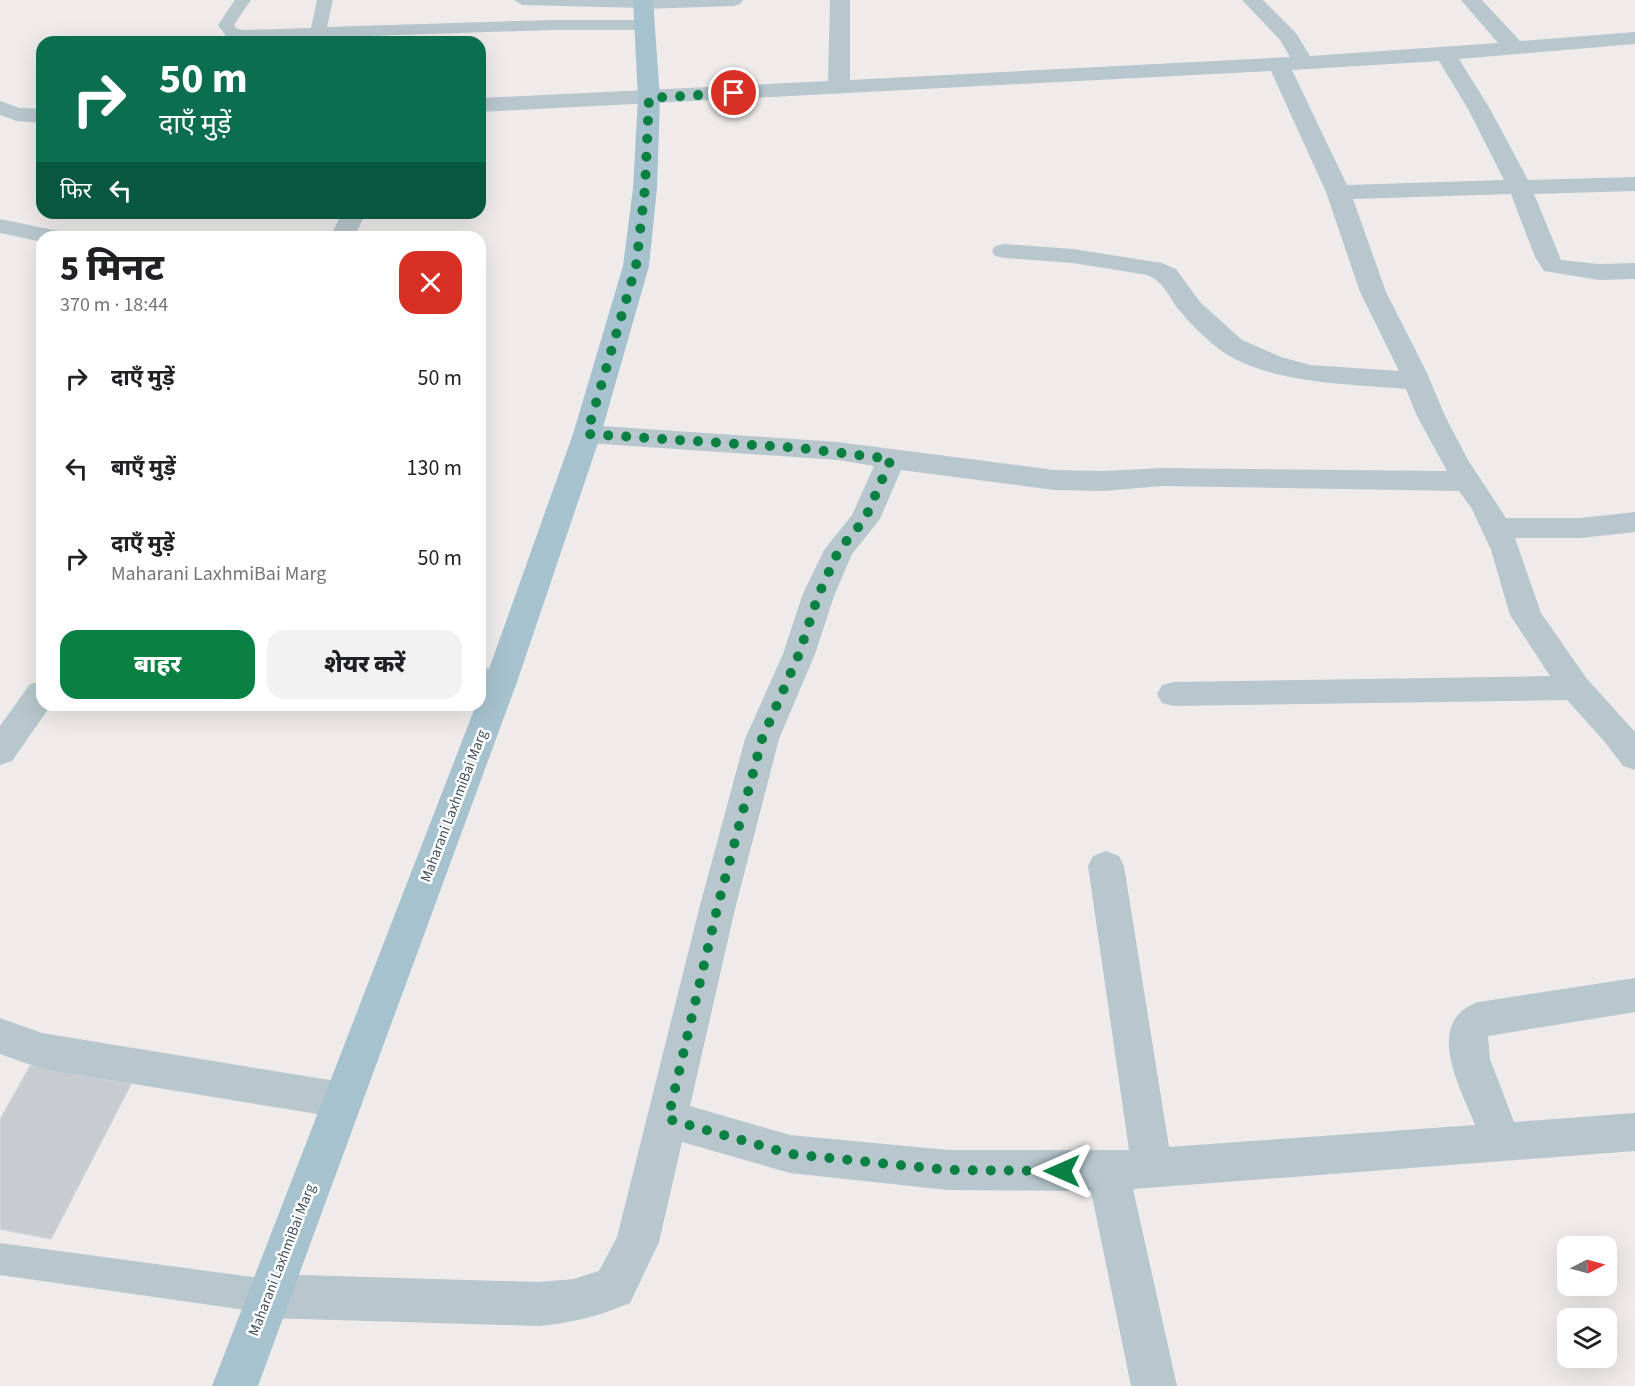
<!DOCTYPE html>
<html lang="hi">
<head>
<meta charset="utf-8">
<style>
  :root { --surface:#fff; --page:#f2f2f2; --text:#202124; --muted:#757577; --accent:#0b8043 }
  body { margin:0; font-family:"Source Sans 3","Noto Sans Devanagari",sans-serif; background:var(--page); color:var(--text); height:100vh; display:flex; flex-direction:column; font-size:22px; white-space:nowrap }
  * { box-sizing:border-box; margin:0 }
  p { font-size:20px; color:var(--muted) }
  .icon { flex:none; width:33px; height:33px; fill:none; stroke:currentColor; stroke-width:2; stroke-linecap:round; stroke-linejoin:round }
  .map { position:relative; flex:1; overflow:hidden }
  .sheet { position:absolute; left:36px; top:231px; width:450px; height:480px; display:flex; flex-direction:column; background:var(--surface); border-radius:18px; box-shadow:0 6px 24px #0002 }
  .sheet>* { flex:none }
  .banner { position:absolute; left:36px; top:36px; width:450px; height:183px; border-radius:18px; box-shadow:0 6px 24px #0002; background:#0b6e4f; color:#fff; overflow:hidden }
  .needle { width:39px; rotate:84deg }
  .tools { position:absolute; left:1557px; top:1236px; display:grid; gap:12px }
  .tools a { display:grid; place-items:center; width:60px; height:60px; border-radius:12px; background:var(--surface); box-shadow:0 6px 24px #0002; font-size:30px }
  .pin { position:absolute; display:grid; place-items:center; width:51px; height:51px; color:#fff; margin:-26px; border:3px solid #fff; border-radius:50%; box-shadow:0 2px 6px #0007 }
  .me { position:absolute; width:66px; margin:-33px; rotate:270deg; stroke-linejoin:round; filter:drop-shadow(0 0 4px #0008) }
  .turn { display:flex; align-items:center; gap:21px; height:126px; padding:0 24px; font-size:27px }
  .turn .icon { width:78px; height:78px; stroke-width:2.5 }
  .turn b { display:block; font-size:42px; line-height:51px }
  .then { display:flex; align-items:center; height:57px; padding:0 24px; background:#0003; gap:12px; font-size:22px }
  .round { display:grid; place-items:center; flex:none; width:63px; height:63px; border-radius:18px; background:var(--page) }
  .head { display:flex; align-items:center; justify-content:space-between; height:102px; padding:0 24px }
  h1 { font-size:36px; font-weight:800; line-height:45px }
  .cta { display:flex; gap:12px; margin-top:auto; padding:12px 24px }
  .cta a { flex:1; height:69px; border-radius:18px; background:var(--accent); color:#fff; font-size:24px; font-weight:800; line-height:69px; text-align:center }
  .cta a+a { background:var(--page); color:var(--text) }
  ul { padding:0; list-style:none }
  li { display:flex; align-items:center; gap:18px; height:90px; padding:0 24px }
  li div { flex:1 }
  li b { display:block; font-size:22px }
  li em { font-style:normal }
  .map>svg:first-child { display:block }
  .building { fill:#c7ccd1; stroke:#ced3d8; stroke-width:1.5 }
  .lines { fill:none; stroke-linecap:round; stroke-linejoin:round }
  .lane { fill:#b7c7cd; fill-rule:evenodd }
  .street { fill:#b7c7cd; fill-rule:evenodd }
  .primary { fill:#a7c2cf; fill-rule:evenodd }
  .route { stroke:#0b8043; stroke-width:10; stroke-dasharray:0 18 }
  .labels { text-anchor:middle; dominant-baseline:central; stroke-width:5; stroke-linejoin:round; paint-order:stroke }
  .street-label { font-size:15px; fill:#42535b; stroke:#fff }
</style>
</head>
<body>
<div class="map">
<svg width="1635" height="1386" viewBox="0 0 1635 1386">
  <rect width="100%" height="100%" fill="#efebeb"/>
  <path class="building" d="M 30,1066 L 131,1084 L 51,1239 L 0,1229 L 0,1120 Z"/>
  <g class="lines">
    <g class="lane">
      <path d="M 235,0 L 251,0 L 234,25 L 237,29 L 244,30 L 311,28 L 317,0 L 333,0 L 327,27 L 552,20 L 643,20 L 651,25 L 643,30 L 552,30 L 244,40 L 226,36 L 218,25 Z"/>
      <path d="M 514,0 L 649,0 L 651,3 L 643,8 L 522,5 Z"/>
      <path d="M 0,1243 L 267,1279 L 279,1284 L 284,1296 L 279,1308 L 267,1313 L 0,1275 Z"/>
    </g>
    <g class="street">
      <path d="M 635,0 L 743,0 L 740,4 L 733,6 L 643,9 L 636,7 L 633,3 Z"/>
      <path d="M 830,0 L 850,0 L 850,80 L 1290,57 L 1280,40 L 1242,0 L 1263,0 L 1296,33 L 1310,56 L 1498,43 L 1461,0 L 1482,0 L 1520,41 L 1635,32 L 1635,44 L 1459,59 L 1490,109 L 1528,180 L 1635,177 L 1635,191 L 1534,194 L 1561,260 L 1599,264 L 1635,263 L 1635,279 L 1599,280 L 1544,271 L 1535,257 L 1511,194 L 1353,199 L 1386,292 L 1427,373 L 1445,416 L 1468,460 L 1506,518 L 1581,518 L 1635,512 L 1635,532 L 1581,538 L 1515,538 L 1541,613 L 1587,679 L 1635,732 L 1635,770 L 1623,766 L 1604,741 L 1567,700 L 1174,706 L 1162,703 L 1157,694 L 1162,685 L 1174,682 L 1550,676 L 1510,615 L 1491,550 L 1472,509 L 1459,491 L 1162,486 L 1104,491 L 1054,490 L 901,470 L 880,519 L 852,554 L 834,596 L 815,654 L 779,739 L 735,909 L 690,1106 L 790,1135 L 948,1150 L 1129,1150 L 1088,866 L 1093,856 L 1106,851 L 1119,856 L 1124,866 L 1169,1147 L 1475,1125 C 1460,1087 1423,1022 1478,1002 L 1635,978 L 1635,1012 L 1488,1036 L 1490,1059 L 1514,1122 L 1635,1113 L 1635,1151 L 1133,1189 L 1177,1386 L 1131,1386 L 1091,1191 L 948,1190 L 790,1173 L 682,1142 L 659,1242 L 630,1303 C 599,1316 572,1323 539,1326 L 267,1318 L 251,1312 L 245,1296 L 251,1280 L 267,1274 L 539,1282 L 573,1279 L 599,1271 L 617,1237 L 699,909 L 745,739 L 783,654 L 802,596 L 824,550 L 852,515 L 874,466 L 838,460 L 587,443 L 577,440 L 573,434 L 577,428 L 587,425 L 838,442 L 1054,470 L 1104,471 L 1162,468 L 1447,471 L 1417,416 L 1406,389 C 1349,384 1272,384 1223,352 C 1209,342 1191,325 1180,311 C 1168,297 1166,283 1147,275 L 1073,263 L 1004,258 L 995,256 L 992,251 L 995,246 L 1004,244 L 1073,249 L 1162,263 L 1176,269 L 1200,302 L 1242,340 L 1281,357 L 1310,365 L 1399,371 L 1360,292 L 1326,192 L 1271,71 L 480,112 L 480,98 L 828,81 ZM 1439,61 L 1468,109 L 1504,180 L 1347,185 L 1292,70 Z"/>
      <path d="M 0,101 L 20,108 L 42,109 L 42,123 L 17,121 L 0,115 Z"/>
      <path d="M 342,213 L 366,213 L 354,237 L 330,237 Z"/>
      <path d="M 0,219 L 63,232 L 66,237 L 42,237 L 42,242 L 0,233 Z"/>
      <path d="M 480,667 L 513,673 L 517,682 L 513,691 L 501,694 L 480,691 Z"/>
      <path d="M 42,681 L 42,705 L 51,705 L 12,761 L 0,765 L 0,726 L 30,684 Z"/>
      <path d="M 0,1018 L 42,1033 L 342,1082 L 356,1087 L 362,1100 L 356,1113 L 342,1118 L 42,1069 L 0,1054 Z"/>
    </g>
    <path class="primary" d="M 633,0 L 653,0 L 660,98 L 657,188 L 649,266 L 601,434 L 517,682 L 258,1386 L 212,1386 L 476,705 L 480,705 L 480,694 L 573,434 L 623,266 L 633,188 L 638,98 Z"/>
  </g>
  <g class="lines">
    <path class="route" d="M 734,93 L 649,98 L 645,188 L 636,266 L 587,434 L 799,448 L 891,459 L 865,519 L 839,550 L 832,565 L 818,596 L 799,654 L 762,739 L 717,909 L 668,1119 L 790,1154 L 948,1170 L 1062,1171"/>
  </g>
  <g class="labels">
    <g class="street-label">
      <text transform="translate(454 806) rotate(-69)">Maharani LaxhmiBai Marg</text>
      <text transform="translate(282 1260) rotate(-69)">Maharani LaxhmiBai Marg</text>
    </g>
  </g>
</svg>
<div class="tools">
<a><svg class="needle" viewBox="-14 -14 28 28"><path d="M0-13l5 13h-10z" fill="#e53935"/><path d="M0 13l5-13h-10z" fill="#757577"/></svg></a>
<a><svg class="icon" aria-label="layers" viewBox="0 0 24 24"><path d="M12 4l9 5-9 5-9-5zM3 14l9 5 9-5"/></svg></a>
</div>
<div class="pin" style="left:734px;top:93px;background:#d93025"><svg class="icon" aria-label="arrive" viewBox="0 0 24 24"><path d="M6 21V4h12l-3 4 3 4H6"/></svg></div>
<svg class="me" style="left:1062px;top:1171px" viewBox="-20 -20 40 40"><path d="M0-17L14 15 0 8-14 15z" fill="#0b8043" stroke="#fff" stroke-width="4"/></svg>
<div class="banner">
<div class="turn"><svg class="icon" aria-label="right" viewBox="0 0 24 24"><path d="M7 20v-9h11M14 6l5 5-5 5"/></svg><div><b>50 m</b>दाएँ मुड़ें</div></div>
<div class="then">फिर<svg class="icon" aria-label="left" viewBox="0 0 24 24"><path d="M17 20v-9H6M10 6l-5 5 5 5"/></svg></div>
</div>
<section class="sheet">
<div class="head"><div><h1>5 मिनट</h1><p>370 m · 18:44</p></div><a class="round" style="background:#d93025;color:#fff"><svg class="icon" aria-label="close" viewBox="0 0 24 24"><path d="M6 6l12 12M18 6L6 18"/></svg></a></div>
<ul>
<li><svg class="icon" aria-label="right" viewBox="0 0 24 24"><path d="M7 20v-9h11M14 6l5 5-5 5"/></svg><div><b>दाएँ मुड़ें</b></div><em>50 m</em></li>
<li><svg class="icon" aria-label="left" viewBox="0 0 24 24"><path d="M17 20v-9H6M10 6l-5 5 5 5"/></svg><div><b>बाएँ मुड़ें</b></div><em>130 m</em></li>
<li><svg class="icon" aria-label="right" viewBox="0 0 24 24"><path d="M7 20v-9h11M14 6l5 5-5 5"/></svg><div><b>दाएँ मुड़ें</b><p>Maharani LaxhmiBai Marg</p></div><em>50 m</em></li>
</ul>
<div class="cta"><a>बाहर</a><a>शेयर करें</a></div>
</section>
</div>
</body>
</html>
